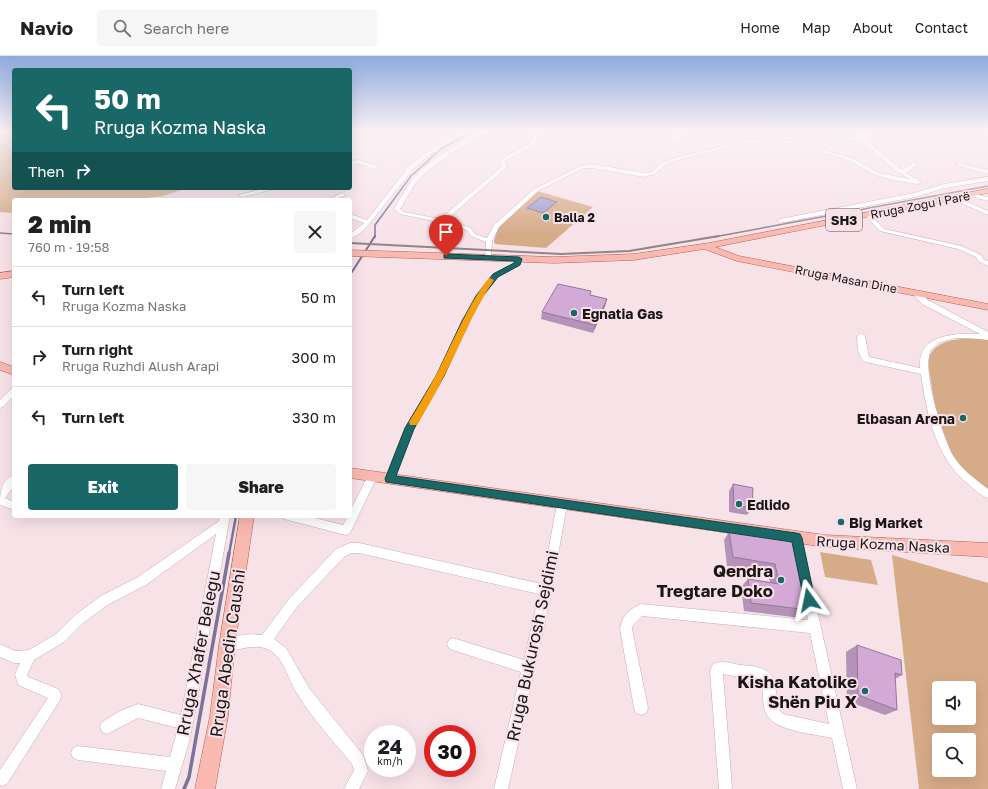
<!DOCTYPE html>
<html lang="en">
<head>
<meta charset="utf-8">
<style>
  :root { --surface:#fff; --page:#f6f6f6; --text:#202124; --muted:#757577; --line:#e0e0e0; --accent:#1a6767 }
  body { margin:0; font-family:"Golos Text",sans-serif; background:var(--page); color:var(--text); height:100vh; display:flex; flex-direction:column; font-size:15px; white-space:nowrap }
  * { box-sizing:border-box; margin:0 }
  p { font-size:13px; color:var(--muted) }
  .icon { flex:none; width:22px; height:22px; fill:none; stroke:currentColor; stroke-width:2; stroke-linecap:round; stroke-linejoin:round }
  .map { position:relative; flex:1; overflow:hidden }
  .drawer { position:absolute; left:12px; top:142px; width:340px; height:320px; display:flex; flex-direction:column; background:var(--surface); border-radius:4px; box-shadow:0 4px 16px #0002 }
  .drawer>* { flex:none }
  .top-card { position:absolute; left:12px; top:12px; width:340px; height:122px; border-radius:4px; box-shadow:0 4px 16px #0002; background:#1a6767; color:#fff; overflow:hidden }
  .controls { position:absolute; left:932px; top:625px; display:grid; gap:8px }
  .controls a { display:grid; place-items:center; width:44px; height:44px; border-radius:4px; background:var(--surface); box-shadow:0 4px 16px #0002; font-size:20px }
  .speed { position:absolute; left:364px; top:669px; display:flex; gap:8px; font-size:20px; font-weight:700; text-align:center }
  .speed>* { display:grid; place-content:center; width:52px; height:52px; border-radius:50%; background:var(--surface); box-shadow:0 4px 16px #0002; line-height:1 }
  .speed small { font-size:10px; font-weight:400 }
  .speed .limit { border:6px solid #d22; background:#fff; color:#111 }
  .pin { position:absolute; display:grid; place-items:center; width:34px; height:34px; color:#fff; margin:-41px -17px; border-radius:50% 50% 50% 0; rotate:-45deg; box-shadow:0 0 4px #0007 }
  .pin .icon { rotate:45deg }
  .me { position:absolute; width:44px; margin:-22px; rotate:348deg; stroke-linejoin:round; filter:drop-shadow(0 0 3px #0008) }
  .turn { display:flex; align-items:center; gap:14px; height:84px; padding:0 16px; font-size:18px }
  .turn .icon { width:52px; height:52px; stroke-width:2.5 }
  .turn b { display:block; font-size:28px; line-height:34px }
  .then { display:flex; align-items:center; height:38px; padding:0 16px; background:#0003; gap:8px; font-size:15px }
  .round { display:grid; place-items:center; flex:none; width:42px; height:42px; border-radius:4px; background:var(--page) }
  .head { display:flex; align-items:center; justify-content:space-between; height:68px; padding:0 16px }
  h1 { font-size:24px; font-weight:800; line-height:30px }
  .button { display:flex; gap:8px; margin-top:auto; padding:8px 16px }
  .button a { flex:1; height:46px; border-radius:4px; background:var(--accent); color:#fff; font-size:16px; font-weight:800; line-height:46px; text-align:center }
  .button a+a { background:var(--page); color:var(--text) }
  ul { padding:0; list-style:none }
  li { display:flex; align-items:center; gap:12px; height:60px; padding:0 16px; border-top:1px solid var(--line) }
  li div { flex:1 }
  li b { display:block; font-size:15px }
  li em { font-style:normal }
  header { display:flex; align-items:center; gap:24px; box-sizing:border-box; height:56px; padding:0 20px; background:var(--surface); border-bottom:1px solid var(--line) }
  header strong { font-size:19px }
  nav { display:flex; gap:22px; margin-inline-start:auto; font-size:14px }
  .search { width:280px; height:36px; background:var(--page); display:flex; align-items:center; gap:10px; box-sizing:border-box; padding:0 14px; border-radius:4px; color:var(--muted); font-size:15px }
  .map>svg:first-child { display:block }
  .green { fill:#d6ab88; fill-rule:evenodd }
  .water { fill:#a49cd0; stroke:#7b7498 }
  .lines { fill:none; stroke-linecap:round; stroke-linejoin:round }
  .stream-far3 { stroke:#7b7498; stroke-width:1.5 }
  .stream-far2 { stroke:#7b7498; stroke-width:2 }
  .stream-far1 { stroke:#7b7498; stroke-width:2.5 }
  .stream { stroke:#7b7498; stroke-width:3.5 }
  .minor-casing { stroke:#c1adb3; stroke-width:1 }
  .major-casing { stroke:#aa6259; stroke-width:1 }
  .minor { fill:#fff; fill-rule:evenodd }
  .major { fill:#fab9b0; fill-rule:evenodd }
  .rail-far1 { stroke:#928488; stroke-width:1.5 }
  .rail { stroke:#928488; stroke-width:2 }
  .wall { fill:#b592b8 }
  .shaded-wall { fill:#947796 }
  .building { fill:#d3aad6; stroke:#947796 }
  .route { fill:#1a6767; stroke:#114343 }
  .slow { fill:#f59e0b }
  .poi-dot { fill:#1a6767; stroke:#f7e2e8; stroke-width:1.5 }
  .labels { text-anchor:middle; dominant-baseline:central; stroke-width:4; stroke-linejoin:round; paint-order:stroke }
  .far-street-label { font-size:12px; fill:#1c1517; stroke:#f7e2e8 }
  .far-poi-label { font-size:12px; font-weight:bold; fill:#1c1517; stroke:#f7e2e8; text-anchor:start }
  .shield { fill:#f7e2e8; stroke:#5e5256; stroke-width:1 }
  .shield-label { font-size:13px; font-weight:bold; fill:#1c1517 }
  .poi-label { font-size:14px; font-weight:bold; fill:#1c1517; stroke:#f7e2e8; text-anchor:start }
  .street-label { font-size:14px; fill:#1c1517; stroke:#f7e2e8 }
  .near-poi-label { font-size:17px; font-weight:bold; fill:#1c1517; stroke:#f7e2e8; text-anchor:end }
  .near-street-label { font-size:17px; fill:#1c1517; stroke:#f7e2e8 }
</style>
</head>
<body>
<header>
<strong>Navio</strong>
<div class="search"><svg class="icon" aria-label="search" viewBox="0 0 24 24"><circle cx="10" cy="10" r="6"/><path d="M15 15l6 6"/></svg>Search here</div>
<nav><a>Home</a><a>Map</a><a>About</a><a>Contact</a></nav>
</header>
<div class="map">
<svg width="988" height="733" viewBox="0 0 988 733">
  <rect width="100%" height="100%" fill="#f7e2e8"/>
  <g class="green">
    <path d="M 0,76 L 14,76 L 14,132 L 188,132 L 163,140 L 129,144 L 14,144 L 14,157 L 0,156 Z"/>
    <path d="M 537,135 L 593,151 L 546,192 L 495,188 L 494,185 L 498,171 Z"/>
    <path d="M 971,282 L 988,284 L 988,435 C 976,426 961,415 952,402 C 937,378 933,334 928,307 C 930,286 953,283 971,282 Z"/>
    <path d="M 820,496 L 871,504 L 878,529 L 825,521 Z"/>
    <path d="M 892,499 L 988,527 L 988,733 L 919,733 ZM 939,632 L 969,632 L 969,662 L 939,662 ZM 939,684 L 969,684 L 969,714 L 939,714 Z"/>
  </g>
  <path class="water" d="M 541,141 L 557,146 L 543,157 L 527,152 Z"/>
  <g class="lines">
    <path class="stream-far3" d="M 375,181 L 375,169 L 411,120 L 441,93 L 471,76"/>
    <path class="stream-far2" d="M 350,219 L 375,180"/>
    <path class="stream-far1" d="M 229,498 L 236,460"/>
    <path class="stream" d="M 184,733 L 189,721 L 229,497"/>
    <g class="minor-casing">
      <g id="minor">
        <path d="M 354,76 L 359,76 L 350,83 L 350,79 Z"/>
        <path d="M 460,76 L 466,76 L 435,95 L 414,112 L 366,172 L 359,178 L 350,183 L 350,178 L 364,167 L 350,162 L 350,158 L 367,164 L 410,109 L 431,93 Z"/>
        <path d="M 481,76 L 487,76 L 450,98 L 424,118 L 415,128 L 400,153 L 404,156 L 440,163 L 502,110 L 499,105 L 502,102 L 529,88 L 533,83 L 532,80 L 538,76 L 544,76 L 537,81 L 538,83 L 533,90 L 506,104 L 505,105 L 507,111 L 446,164 L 471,172 L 475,178 L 487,182 L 494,169 L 534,133 L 581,110 L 592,108 L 644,117 L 651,116 L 663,106 L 678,101 L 749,84 L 795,85 L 854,103 L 879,117 L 910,123 L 896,115 L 860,84 L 837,85 L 828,90 L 825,88 L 836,83 L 857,81 L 852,76 L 857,76 L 862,80 L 868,76 L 874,76 L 865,83 L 902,114 L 913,107 L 917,107 L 917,109 L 906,117 L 921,126 L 918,128 L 897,125 L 875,119 L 850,105 L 795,87 L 749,86 L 682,103 L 667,108 L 655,118 L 644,121 L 592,112 L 584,112 L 538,135 L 499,171 L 492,185 L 491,202 L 488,204 L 485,202 L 486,186 L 471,180 L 467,174 L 457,170 L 400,158 L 394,153 C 400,143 405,133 412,124 C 430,103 456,88 481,76 Z"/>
        <path d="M 567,76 L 573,76 L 573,77 L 571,78 Z"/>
        <path d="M 680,76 L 685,76 L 676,85 L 672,85 L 672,83 Z"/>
        <path d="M 359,104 L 377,110 L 378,111 L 375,113 L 359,108 L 350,109 L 350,105 Z"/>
        <path d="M 956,107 L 988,114 L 988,118 L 956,109 Z"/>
        <path d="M 988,121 L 988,125 L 945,132 L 915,141 L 780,167 L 777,165 L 780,163 L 914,137 L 944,128 Z"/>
        <path d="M 267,132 L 278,132 L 242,141 L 239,139 Z"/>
        <path d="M 342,137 L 344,138 L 344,140 L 334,144 L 326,144 Z"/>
        <path d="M 970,137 L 988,141 L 988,145 L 968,140 L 968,138 Z"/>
        <path d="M 954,140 L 988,155 L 988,159 L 952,143 L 952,141 Z"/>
        <path d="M 866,158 L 870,158 L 884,173 L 962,190 L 981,199 L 983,203 L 988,205 L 988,210 L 978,205 L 976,201 L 958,193 L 880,175 L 866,160 Z"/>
        <path d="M 519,201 L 522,203 L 518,210 L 497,220 L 482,240 L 444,320 L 414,372 L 393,426 L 390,427 L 387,426 L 385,423 L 405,372 L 436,320 L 475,240 L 493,218 L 513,208 L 517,202 Z"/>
        <path d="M 913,235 L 919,235 L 928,244 L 988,276 L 988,284 C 970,282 946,278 932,293 C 919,308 944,385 954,401 C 962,414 976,424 988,433 L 988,442 C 981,440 974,433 968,428 C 935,401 927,358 921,318 L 866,306 C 857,302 858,289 857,280 L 861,277 L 865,280 L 869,301 L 920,312 C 917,278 955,277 980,278 L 922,248 L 912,237 Z"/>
        <path d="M 14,332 L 14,340 L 3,351 L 0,352 L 0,344 L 11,333 Z"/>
        <path d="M 372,417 L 375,418 L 377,421 L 350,477 L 346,479 L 284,463 L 283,460 L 307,460 L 343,469 L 348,460 L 350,460 L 350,455 L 369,418 Z"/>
        <path d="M 14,419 L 14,430 L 5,442 L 14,446 L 14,454 L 0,449 C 0,438 1,423 14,419 Z"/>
        <path d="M 562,444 L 566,445 L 567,448 L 552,534 L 508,733 L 494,733 L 521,616 L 453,594 L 449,592 L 447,588 L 449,584 L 453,582 L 524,604 L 539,538 L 359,497 L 351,497 L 344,501 L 297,551 L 274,583 L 286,592 L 309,632 L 363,699 L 368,715 L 359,733 L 344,733 L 354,714 L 352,708 C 333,684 306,656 293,630 C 286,617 282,599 267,593 C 252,586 234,598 223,593 L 221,589 L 223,585 C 234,580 249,577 262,579 L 289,543 L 336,493 L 350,487 L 359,487 L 542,528 L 557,448 L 558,445 Z"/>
        <path d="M 220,460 L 230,460 L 193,667 L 189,686 L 175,733 L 161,733 L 166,715 L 78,704 L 73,702 L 71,697 L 73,692 L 78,690 L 170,701 L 178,672 L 138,662 L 107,678 L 102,676 L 100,671 L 102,666 L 120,655 L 138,648 L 181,659 L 216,478 L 146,529 L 109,548 L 83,567 L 64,586 L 34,604 L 27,619 L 28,621 L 56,632 C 61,635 62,638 60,644 L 7,728 L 2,730 L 0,729 L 0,714 L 48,642 L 18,629 L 15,618 L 20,607 L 14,607 L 0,601 L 0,588 L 15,595 L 29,594 L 56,578 L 75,559 L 101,540 L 138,521 L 219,465 Z"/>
        <path d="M 796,477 L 800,479 L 801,482 L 857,733 L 843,733 L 832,682 C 815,678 775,675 767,659 C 762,650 763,637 762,628 L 759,625 L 723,618 L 732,731 L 731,733 L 719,733 L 710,615 L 713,608 C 722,604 730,607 740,609 C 748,610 758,610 765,614 C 782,623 771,646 783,658 L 829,668 L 810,577 L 642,560 L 633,569 L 632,573 L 648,652 L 646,657 L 641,659 L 636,657 L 634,652 L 620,573 C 622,560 629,553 641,548 L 808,564 L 791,482 L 792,479 Z"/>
      </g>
    </g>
    <g class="major-casing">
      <g id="major">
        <path d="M 988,133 L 988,137 L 715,191 L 739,200 L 988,248 L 988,254 L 737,205 L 704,193 L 634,204 L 554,207 L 350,200 L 350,194 L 554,201 L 634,198 L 709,187 Z"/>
        <path d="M 14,215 L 14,221 L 0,223 L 0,217 Z"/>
        <path d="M 0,306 L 14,311 L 14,319 L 0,314 Z"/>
        <path d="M 350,412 L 825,479 L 988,487 L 988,501 L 825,491 L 350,422 Z"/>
        <path d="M 240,460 L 254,460 L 235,589 L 228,660 L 215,733 L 195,733 L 210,660 L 219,589 Z"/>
      </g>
    </g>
    <use href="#minor" class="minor"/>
    <use href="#major" class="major"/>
    <g class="rail-far1">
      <path d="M 0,177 L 14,178"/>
      <path d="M 714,181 L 988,130"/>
    </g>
    <path class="rail" d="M 350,187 L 561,198 L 629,195 L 719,180"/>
  </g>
  <g class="wall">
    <path d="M 591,239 L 607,243 L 605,250 L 593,277 L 541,263 L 542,256 Z"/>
    <path d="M 733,428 L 752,452 L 747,459 L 729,456 L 729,435 Z"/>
    <path d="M 729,476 L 794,485 L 809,554 L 801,562 L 744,555 L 741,531 L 748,523 L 770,526 L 768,516 L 727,510 L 724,484 Z"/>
    <path d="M 857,589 L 902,619 L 895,623 L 897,654 L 885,659 L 847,645 L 846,596 Z"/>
  </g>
  <path class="shaded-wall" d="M 607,243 L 605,250 L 593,277 L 595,269 Z"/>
  <g class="building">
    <path d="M 558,228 L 591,235 L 590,239 L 607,243 L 595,269 L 542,256 Z"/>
    <path d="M 733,428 L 753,432 L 752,452 L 734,449 Z"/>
    <path d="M 729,476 L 794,485 L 809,554 L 751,547 L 748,523 L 779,528 L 775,508 L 733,501 Z"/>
    <path d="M 857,589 L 901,604 L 902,619 L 895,617 L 897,654 L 858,639 Z"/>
  </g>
  <linearGradient id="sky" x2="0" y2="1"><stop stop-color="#8daade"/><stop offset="0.42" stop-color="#fbf2f5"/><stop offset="1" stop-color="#fbf2f5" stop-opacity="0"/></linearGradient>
  <rect width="988" height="179" fill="url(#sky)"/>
  <path class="route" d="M 446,198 L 519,201 L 522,203 L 520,209 L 498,221 L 483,240 L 469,265 L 444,320 L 414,373 L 396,420 L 796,477 L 800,478 L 802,482 L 815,544 L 814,548 L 809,549 L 805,548 L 804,544 L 792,486 L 386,426 L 385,423 L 405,372 L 436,320 L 462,265 L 476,240 L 493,218 L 514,207 L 515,205 L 444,202 L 444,199 Z"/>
  <path class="slow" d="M 490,222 L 494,224 C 473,254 461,288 444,320 C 436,337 426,353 417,369 L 410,369 L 409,366 C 418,351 427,336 435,321 C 453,287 465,254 488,223 Z"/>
  <g class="poi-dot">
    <circle cx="546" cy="161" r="4"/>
    <circle cx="574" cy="257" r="4"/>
    <circle cx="963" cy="362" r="4"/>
    <circle cx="739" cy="448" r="4"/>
    <circle cx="841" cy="466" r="4"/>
    <circle cx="781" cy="524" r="4"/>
    <circle cx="865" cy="635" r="4"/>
  </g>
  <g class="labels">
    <g class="far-street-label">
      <text transform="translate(920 149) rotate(-11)">Rruga Zogu i Parë</text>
      <text transform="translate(846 223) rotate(11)">Rruga Masan Dine</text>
    </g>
    <g class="far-poi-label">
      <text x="554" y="161">Balla 2</text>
    </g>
    <rect class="shield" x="826" y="153" width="36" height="22" rx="3"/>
    <g class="shield-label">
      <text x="844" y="164">SH3</text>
    </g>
    <g class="poi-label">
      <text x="582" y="257">Egnatia Gas</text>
      <text x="955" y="362" text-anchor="end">Elbasan Arena</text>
      <text x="747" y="448">Edlido</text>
      <text x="849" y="466">Big Market</text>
    </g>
    <g class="street-label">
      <text transform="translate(883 488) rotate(3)">Rruga Kozma Naska</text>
    </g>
    <g class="near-poi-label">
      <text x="773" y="514">Qendra<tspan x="773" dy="20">Tregtare Doko</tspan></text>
      <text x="857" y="625">Kisha Katolike<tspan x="857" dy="20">Shën Piu X</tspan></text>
    </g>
    <g class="near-street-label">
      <text transform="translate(532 590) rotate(-78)">Rruga Bukurosh Sejdimi</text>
      <text transform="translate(198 597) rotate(-79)">Rruga Xhafer Belegu</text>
      <text transform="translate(227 597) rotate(-82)">Rruga Abedin Caushi</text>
    </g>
  </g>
</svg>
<div class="controls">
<a><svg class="icon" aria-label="sound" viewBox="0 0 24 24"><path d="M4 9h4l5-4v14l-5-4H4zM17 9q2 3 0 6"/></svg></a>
<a><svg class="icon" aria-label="search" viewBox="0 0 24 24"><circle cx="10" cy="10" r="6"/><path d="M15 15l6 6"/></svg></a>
</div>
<div class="speed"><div>24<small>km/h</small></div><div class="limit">30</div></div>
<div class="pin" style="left:446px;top:200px;background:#d93025"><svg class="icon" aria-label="arrive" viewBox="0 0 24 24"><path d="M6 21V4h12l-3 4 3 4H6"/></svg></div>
<svg class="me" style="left:809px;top:544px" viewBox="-20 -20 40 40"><path d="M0-17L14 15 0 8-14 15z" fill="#1a6767" stroke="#fff" stroke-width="4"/></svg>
<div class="top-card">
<div class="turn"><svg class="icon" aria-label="left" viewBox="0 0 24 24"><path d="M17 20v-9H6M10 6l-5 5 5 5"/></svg><div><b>50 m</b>Rruga Kozma Naska</div></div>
<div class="then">Then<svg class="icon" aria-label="right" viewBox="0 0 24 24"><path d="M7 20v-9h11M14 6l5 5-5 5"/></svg></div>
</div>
<section class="drawer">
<div class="head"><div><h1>2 min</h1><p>760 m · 19:58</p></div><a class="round"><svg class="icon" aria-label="close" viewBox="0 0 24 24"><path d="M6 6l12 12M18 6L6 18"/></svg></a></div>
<ul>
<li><svg class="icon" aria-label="left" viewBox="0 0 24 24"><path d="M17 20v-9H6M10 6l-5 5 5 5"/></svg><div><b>Turn left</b><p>Rruga Kozma Naska</p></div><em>50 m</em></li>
<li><svg class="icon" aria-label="right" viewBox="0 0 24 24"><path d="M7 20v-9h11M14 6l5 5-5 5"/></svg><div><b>Turn right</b><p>Rruga Ruzhdi Alush Arapi</p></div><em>300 m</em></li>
<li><svg class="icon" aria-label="left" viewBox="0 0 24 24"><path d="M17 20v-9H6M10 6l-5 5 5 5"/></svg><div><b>Turn left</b></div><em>330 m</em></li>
</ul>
<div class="button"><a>Exit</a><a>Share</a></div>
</section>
</div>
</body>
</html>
